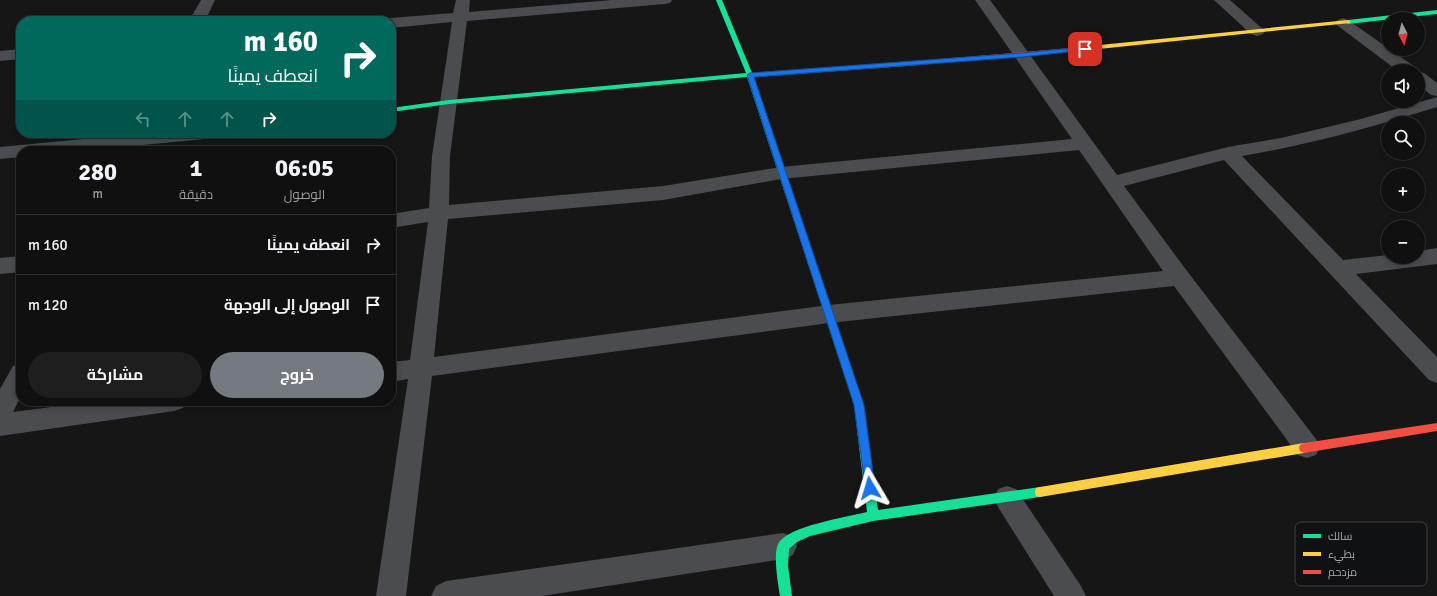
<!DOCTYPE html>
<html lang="ar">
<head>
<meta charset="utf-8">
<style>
  :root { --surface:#101010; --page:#1e1e1e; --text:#f1f3f6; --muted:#9c9d9f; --line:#303030; --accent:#74797f }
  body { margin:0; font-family:Signika,Cairo,sans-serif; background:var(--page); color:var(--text); direction:rtl; height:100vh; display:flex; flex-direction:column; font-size:15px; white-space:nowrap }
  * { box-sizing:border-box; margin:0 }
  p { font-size:13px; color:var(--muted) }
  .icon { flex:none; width:22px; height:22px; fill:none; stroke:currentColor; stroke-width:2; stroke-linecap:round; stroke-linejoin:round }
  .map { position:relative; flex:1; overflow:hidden; direction:ltr }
  .drawer { position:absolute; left:16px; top:146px; width:380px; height:260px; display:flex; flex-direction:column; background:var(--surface); border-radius:16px; box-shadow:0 2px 6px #0003,0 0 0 1px var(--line); direction:rtl }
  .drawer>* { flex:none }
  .banner { position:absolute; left:16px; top:16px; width:380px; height:122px; border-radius:16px; box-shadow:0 2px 6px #0003,0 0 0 1px var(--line); direction:rtl; background:#00695c; color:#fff; overflow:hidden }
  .needle { width:26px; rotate:174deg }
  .buttons { position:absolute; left:1381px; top:12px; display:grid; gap:8px }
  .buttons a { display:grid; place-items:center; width:44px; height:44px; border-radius:50%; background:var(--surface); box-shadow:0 2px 6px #0003,0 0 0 1px var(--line); font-size:20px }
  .pin { position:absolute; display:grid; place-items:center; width:34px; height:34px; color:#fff; margin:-17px; border-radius:8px; box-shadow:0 2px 6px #0006 }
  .me { position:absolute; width:44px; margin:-22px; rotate:353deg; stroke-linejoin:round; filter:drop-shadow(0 0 3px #0008) }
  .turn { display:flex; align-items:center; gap:14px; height:84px; padding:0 12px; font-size:18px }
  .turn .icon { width:52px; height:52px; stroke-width:2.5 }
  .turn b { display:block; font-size:28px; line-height:34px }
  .lanes { display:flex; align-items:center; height:38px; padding:0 12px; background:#0003; justify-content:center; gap:20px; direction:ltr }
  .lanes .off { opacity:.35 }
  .eta { display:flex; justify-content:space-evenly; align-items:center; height:68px; text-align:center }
  .eta b { font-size:24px; font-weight:700; line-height:28px }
  .primary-button { display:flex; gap:8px; margin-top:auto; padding:8px 12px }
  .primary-button a { flex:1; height:46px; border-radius:24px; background:var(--accent); color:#fff; font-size:16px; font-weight:700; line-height:46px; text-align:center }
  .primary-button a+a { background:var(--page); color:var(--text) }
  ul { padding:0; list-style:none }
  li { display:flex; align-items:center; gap:12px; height:60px; padding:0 12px; border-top:1px solid var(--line) }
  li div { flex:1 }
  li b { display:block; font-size:15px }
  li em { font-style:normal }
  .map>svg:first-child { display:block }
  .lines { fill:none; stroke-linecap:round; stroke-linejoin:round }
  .street { fill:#4a4c4f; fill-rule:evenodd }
  .fast { fill:#16e098; fill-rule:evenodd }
  .slow { fill:#ffcf43; fill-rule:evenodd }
  .jam { fill:#f24e42; fill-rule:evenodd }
  .route { fill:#1a73e8; stroke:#114b97 }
  .key { fill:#101112; stroke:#3d4044; stroke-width:1 }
  .key-label { font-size:11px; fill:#a7aeb7 }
</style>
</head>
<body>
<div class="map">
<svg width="1437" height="596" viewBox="0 0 1437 596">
  <rect width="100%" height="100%" fill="#161616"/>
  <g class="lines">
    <g class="street">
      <path d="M 201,0 L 215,0 L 205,21 L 189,21 Z"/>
      <path d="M 456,0 L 470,0 L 469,12 L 612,0 L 672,0 L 670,3 L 665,4 L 467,21 L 450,156 L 449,205 L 663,186 L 781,167 L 1072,139 L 975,0 L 990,0 L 1117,175 L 1228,147 L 1281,138 L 1361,119 L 1437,97 L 1437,107 C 1373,127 1308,145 1242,156 L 1343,260 L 1388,255 L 1388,257 L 1418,257 L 1418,251 L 1437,248 L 1437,264 L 1356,274 L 1437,357 L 1437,383 L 1429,380 L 1224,160 L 1124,186 L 1187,271 L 1316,439 L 1320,447 L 1316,455 L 1307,458 L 1298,455 L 1174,286 L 829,323 L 432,376 L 406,596 L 376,596 L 408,379 L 391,382 L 391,362 L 410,360 L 428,222 L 391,228 L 391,214 L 429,208 L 432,156 L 452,22 L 391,28 L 391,21 L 385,21 L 391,18 L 453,13 ZM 1079,150 L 1163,271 L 829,305 L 434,357 L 448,219 L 663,200 L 781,179 Z"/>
      <path d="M 1214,0 L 1230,0 L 1265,31 L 1263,34 L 1257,36 L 1251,34 Z"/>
      <path d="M 1343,18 L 1348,20 L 1415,67 L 1417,71 L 1398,71 L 1338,26 L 1335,23 L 1338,20 Z"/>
      <path d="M 21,49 L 21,59 L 0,61 L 0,51 Z"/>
      <path d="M 1418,72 L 1424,73 L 1437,83 L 1437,96 L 1431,95 L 1418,85 Z"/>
      <path d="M 147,133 L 214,133 L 211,137 L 205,139 L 80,151 L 21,151 L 21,157 L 0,159 L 0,147 Z"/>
      <path d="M 21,256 L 21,272 L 0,274 L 0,258 Z"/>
      <path d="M 21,363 L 21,396 L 13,412 L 98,401 L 186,401 L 183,408 L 174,411 L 0,436 L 0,389 L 13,366 Z"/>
      <path d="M 1007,486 L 1016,489 L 1081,586 L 1086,596 L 1054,596 L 998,507 L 994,498 L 998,489 Z"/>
      <path d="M 783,533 L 793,537 L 797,546 L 793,555 L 783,559 L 542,596 L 431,596 L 436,586 L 446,581 Z"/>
    </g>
    <g class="fast">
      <path d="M 716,0 L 722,0 L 752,73 L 919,61 L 922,63 L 919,65 L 754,77 L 864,405 L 878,510 L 1040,487 L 1044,488 L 1045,492 L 1044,496 L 1040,497 L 873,521 L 810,536 L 797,542 L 789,549 L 788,566 L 792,596 L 780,596 C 778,584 773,555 778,544 C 787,526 848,517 867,512 L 854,405 L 747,77 L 449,104 L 391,112 L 391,108 L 449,100 L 746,73 Z"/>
      <path d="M 1437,10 L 1437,14 L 1348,24 L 1345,22 L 1348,20 Z"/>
    </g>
    <g class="slow">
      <path d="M 1348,20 L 1350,21 L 1350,23 L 1070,52 L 1067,50 L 1070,48 Z"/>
      <path d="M 1304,443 L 1308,445 L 1309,448 L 1308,451 L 1304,453 L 1040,497 L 1036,496 L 1035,492 L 1036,488 L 1040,487 Z"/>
    </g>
    <g class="jam">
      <path d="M 1070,48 L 1072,49 L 1072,51 L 919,65 L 916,63 L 919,61 Z"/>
      <path d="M 1437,423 L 1437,431 L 1304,453 L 1300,451 L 1299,448 L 1300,445 L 1304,443 Z"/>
    </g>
  </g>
  <path class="route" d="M 1085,47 L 1088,49 L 1087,50 L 1022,57 L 754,77 L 864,405 L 875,488 L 874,492 L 870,493 L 866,492 L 854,405 L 747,75 L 750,73 L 1022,53 Z"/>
  <rect x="1295" y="522" width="132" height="64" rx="6" class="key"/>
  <rect x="1303" y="534" width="18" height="4" fill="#16e098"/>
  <rect x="1303" y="552" width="18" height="4" fill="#ffcf43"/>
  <rect x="1303" y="570" width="18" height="4" fill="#f24e42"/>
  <g class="key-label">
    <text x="1328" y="540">سالك</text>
    <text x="1328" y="558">بطيء</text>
    <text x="1328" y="576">مزدحم</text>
  </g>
</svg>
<div class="buttons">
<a><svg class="needle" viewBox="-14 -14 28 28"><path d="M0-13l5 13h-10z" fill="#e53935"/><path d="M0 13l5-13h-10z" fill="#9c9d9f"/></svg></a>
<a><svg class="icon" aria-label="sound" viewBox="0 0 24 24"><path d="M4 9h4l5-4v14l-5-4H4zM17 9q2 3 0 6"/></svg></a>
<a><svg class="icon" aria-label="search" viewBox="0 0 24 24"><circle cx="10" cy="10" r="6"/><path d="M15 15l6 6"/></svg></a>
<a>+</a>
<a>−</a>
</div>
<div class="pin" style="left:1085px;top:49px;background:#d93025"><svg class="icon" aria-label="arrive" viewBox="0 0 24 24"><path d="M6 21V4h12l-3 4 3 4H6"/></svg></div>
<svg class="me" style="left:870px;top:488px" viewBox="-20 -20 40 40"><path d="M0-17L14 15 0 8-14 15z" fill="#1a73e8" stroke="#fff" stroke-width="4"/></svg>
<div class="banner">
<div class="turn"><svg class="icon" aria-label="right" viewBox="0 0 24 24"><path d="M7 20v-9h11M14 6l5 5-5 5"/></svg><div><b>160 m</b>انعطف يمينًا</div></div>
<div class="lanes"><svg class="icon off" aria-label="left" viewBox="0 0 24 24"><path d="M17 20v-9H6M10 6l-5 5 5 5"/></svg><svg class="icon off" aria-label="ahead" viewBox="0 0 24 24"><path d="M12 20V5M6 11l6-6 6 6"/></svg><svg class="icon off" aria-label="ahead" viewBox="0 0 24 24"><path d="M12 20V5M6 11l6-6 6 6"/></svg><svg class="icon" aria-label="right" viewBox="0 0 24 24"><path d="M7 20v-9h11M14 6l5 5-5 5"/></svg></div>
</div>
<section class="drawer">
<div class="eta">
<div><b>06:05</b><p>الوصول</p></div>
<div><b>1</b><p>دقيقة</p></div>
<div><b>280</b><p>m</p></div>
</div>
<ul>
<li><svg class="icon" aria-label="right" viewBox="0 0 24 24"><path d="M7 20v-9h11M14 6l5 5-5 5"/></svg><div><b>انعطف يمينًا</b></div><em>160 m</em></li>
<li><svg class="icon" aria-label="arrive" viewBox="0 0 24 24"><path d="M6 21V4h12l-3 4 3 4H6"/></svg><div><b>الوصول إلى الوجهة</b></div><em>120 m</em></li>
</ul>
<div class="primary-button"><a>خروج</a><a>مشاركة</a></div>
</section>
</div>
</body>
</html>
